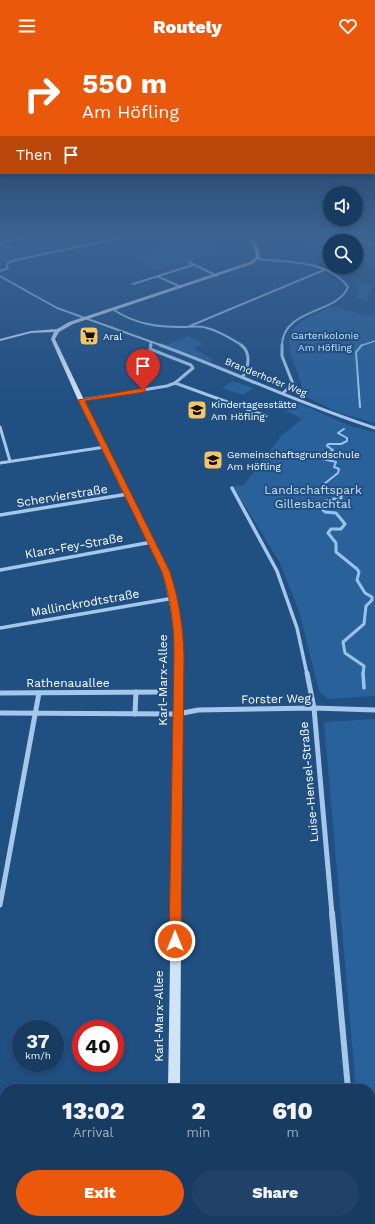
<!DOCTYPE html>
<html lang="en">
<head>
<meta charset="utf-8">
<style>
  :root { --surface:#183b62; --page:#214268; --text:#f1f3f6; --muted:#9fadbe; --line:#365577; --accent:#ea580c }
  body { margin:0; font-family:"Work Sans",sans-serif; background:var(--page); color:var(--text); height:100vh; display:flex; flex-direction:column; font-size:15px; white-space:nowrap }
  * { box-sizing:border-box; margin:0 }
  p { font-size:13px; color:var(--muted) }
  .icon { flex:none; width:22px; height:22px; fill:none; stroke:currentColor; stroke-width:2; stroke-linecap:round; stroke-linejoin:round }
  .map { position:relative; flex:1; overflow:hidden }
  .sheet { position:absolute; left:0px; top:1032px; width:375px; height:140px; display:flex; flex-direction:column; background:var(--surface); border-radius:16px 16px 0 0; box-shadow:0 2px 6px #0003,0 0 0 1px var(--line) }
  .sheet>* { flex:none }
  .top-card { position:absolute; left:0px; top:0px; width:375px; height:122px; box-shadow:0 2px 6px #0003,0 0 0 1px var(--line); background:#ea580c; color:#fff; overflow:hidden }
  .fabs { position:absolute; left:323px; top:134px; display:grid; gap:8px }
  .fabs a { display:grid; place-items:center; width:40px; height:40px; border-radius:50%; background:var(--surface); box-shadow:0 2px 6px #0003,0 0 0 1px var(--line); font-size:20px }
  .speed { position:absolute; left:12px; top:968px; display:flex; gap:8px; font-size:20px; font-weight:700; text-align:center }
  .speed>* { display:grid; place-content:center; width:52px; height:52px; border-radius:50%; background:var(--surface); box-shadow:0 2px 6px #0003,0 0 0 1px var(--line); line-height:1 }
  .speed small { font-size:10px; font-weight:400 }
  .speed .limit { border:6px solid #d22; background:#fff; color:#111 }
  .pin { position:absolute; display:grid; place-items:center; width:34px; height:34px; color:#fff; margin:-41px -17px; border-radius:50% 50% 50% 0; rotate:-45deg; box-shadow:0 0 4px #0007 }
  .pin .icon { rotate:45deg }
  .me { position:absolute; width:44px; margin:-22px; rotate:0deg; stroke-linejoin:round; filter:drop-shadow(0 0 3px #0008) }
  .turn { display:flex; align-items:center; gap:14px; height:84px; padding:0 16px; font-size:18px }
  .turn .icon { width:52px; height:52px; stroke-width:2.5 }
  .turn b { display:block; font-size:28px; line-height:34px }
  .then { display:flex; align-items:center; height:38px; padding:0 16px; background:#0003; gap:8px; font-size:15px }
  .eta { display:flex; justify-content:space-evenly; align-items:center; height:68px; text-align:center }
  .eta b { font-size:24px; font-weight:800; line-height:28px }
  .primary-button { display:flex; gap:8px; margin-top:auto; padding:8px 16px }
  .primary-button a { flex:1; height:46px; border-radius:24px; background:var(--accent); color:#fff; font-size:16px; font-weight:800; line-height:46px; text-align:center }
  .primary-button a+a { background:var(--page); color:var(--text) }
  header { display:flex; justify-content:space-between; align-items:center; height:52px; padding:0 16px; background:var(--accent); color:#fff; font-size:18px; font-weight:800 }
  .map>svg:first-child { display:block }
  .green { fill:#29629a }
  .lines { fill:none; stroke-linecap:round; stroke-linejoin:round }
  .stream-far3 { stroke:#9ac3ea; stroke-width:1.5 }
  .stream-far2 { stroke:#9ac3ea; stroke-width:2 }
  .stream-far1 { stroke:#9ac3ea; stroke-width:3 }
  .stream { stroke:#9ac3ea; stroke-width:3.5 }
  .street-far4 { stroke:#a6c7e9; stroke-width:2 }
  .street-far3 { stroke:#a6c7e9; stroke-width:3 }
  .street-far2 { stroke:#a6c7e9; stroke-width:3.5 }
  .street-far1 { stroke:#a6c7e9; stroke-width:5 }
  .street { stroke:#a6c7e9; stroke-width:6 }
  .secondary { fill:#d1e3f7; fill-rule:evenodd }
  .rail { stroke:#fff; stroke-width:1.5; stroke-dasharray:4 1.5; stroke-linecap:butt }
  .route { fill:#ea580c; stroke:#983908 }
  .labels { text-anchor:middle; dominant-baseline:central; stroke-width:4; stroke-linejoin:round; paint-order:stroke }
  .far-park-label { font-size:10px; fill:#cae0f7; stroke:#204f82 }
  .far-poi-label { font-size:10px; fill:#fff; stroke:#204f82; text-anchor:start }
  .far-street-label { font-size:10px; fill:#fff; stroke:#204f82 }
  .park-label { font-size:12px; fill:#cae0f7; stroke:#204f82 }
  .street-label { font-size:12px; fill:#fff; stroke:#204f82 }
</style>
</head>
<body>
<header><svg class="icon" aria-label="menu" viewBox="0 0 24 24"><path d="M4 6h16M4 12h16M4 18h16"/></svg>Routely<svg class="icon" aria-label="heart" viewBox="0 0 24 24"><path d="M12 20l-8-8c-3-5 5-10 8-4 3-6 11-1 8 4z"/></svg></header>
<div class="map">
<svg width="375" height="1172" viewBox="0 0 375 1172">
  <rect width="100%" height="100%" fill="#204f82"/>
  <g class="green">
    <path d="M 27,184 L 123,184 L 0,210 L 0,193 Z"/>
    <path d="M 193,184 L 206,184 L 216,196 L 211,203 L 154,218 L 130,203 L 195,187 Z"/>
    <path d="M 283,184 L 327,184 L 348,189 L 330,189 L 330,207 L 326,208 Z"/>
    <path d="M 356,191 L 375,195 L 375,217 L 356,210 Z"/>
    <path d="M 367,231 L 374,232 L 367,246 L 369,248 L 356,246 L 359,239 L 358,232 Z"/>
    <path d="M 332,254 L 367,264 L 375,262 L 375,371 L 339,361 L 307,345 C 302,338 300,328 297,319 C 278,276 295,272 332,254 Z"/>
    <path d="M 188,284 L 204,292 L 194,296 L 213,308 L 210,310 L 166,293 Z"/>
    <path d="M 233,329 L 254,336 L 243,343 L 222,336 Z"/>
    <path d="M 296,350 L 350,374 L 375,380 L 375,644 L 328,647 L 319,639 L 299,559 L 280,511 L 233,434 L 244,433 L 282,383 L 302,367 L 283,357 Z"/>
    <path d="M 375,667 L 375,1172 L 368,1172 L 367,1167 L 370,1167 L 370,1037 L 356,1037 L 324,670 Z"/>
  </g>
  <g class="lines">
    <path class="stream-far3" d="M 360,294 L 375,289"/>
    <g class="stream-far2">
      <path d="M 360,355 L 356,300 L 362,293"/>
      <path d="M 330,437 L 325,435 L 324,432 L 338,421 L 339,417 L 334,415 L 336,410 L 323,407 L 323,404 L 333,398 L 327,394 L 328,392 L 341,392 L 347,389 L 347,386 L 338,381 L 344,377"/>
    </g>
    <path class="stream-far1" d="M 328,436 L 341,441 L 341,446 L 328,448 L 319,454 L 325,460 L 336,461 L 345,472 L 341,477 L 331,477 L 328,481 L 336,491 L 336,500 L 357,517 L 359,520 L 357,528 L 365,541 L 372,545 L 372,548 L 366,554 L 364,572 L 343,590 L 345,601 L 364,614 L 363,622"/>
    <path class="stream" d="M 363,621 L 364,636"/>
    <g class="street-far4">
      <path d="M 0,192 L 24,184"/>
      <path d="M 256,207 C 287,210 328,208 348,235 C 338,262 282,256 282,294"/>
      <path d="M 189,210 L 217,224"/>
      <path d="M 0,219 L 8,216 L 7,212 L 11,209 L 130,184"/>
      <path d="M 0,224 L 57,256 L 163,294"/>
      <path d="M 157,224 L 181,235"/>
      <path d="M 133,232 L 193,213"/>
      <path d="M 114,258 C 135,272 157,275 182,275 C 190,275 200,273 207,276 C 219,279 232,287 243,294"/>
      <path d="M 190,274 L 324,218"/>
      <path d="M 150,294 L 151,290"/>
    </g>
    <g class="street-far3">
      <path d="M 160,293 C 232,319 302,353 375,376"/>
      <path d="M 241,293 C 251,300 249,315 243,324"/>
      <path d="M 282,293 L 282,304 L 293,332 L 283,341"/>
      <path d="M 175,331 L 266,364"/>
      <path d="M 81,348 L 167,334 L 175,331 L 193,316 L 191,313 L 150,297 L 151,293"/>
      <path d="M 0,375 L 10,409"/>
      <path d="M 0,411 L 105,395"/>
    </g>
    <g class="street-far2">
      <path d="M 232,436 L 277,519 L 297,576 L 307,622"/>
      <path d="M 0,463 L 128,442"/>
      <path d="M 0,518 L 152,490"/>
      <path d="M 0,576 L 174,546"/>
    </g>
    <g class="street-far1">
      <path d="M 307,621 L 314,656 L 332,862"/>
      <path d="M 0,641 L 164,640"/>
      <path d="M 0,661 L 178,662 L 198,658 L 314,656 L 375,658"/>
      <path d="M 135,662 L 136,640"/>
      <path d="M 0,853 L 39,641"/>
    </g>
    <g class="street">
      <path d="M 332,861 L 348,1037"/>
      <path d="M 0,1117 L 5,1117"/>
      <path d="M 360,1167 L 361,1172"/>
    </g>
    <g class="secondary">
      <path d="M 245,184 L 249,184 L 258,195 L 260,205 L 252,212 L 73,272 L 59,280 L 55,287 L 84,348 L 170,520 L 179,561 L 183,603 L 180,1037 L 168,1037 L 175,603 C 174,575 170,547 162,520 L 78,348 L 51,287 L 54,280 L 31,281 L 0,289 L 0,287 L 31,279 L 57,277 L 69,270 L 250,210 L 256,205 L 254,195 Z"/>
      <path d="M 172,1167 L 186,1167 L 187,1172 L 173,1172 Z"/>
    </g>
    <path class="rail" d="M 336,184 L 375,193"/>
  </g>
  <linearGradient id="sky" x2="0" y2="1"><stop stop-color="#122b48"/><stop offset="0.53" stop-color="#3c6392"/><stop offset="1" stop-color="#3c6392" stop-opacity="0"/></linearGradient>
  <rect width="375" height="348" fill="url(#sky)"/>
  <path class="route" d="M 143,336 L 145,337 L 145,340 L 85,349 L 170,520 C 179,548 183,574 184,603 L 181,889 L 179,894 L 175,895 L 170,894 L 169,889 L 174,603 C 174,574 171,548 162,520 L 78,348 Z"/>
  <defs>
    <g id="supermarket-square" transform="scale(1)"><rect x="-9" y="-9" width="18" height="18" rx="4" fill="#f6c666" stroke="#204f82"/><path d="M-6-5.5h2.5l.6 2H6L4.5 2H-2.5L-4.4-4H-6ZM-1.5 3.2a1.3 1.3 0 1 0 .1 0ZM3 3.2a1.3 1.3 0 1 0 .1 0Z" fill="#111"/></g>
    <g id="school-square" transform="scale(1)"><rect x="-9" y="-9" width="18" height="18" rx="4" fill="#f6c666" stroke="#204f82"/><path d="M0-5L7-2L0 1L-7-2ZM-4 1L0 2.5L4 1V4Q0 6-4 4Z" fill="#111"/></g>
  </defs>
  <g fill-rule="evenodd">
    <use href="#supermarket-square" x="89" y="284"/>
    <use href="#school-square" x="197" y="358"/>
    <use href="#school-square" x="213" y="408"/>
  </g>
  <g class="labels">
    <g class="far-park-label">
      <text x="325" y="283">Gartenkolonie<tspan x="325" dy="12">Am Höfling</tspan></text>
    </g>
    <g class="far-poi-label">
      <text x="103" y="284">Aral</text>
      <text x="211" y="352">Kindertagesstätte<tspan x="211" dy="12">Am Höfling</tspan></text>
      <text x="227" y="402">Gemeinschaftsgrundschule<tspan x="227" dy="12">Am Höfling</tspan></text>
    </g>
    <g class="far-street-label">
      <text transform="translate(266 325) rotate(22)">Branderhofer Weg</text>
    </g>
    <g class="park-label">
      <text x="313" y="438">Landschaftspark<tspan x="313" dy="14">Gillesbachtal</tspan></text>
    </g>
    <g class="street-label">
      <text transform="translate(62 444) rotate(-9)">Schervierstraße</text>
      <text transform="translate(74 494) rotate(-10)">Klara-Fey-Straße</text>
      <text transform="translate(85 551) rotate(-10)">Mallinckrodtstraße</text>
      <text transform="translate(163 628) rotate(-90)">Karl-Marx-Allee</text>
      <text x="68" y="631">Rathenauallee</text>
      <text transform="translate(276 647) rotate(-1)">Forster Weg</text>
      <text transform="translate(309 730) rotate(-95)">Luise-Hensel-Straße</text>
      <text transform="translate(159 964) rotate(-90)">Karl-Marx-Allee</text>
    </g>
  </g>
</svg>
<div class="fabs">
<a><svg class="icon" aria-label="sound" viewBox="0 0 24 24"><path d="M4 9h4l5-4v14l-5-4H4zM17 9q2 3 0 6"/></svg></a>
<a><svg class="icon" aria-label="search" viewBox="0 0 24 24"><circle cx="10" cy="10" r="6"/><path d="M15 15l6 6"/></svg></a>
</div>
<div class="speed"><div>37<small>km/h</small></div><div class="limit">40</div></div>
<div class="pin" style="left:143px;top:338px;background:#d93025"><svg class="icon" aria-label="arrive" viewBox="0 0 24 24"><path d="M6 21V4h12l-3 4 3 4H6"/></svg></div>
<svg class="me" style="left:175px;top:889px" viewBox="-20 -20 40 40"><circle r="17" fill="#ea580c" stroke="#fff" stroke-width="3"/><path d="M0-11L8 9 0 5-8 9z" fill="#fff"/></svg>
<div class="top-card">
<div class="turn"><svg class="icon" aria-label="right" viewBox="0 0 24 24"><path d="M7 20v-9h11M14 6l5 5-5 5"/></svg><div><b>550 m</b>Am Höfling</div></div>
<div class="then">Then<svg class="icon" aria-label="arrive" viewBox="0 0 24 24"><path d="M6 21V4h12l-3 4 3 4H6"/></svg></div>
</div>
<section class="sheet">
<div class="eta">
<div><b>13:02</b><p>Arrival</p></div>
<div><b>2</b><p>min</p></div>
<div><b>610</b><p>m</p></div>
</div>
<div class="primary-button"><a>Exit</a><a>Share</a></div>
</section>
</div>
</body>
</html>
